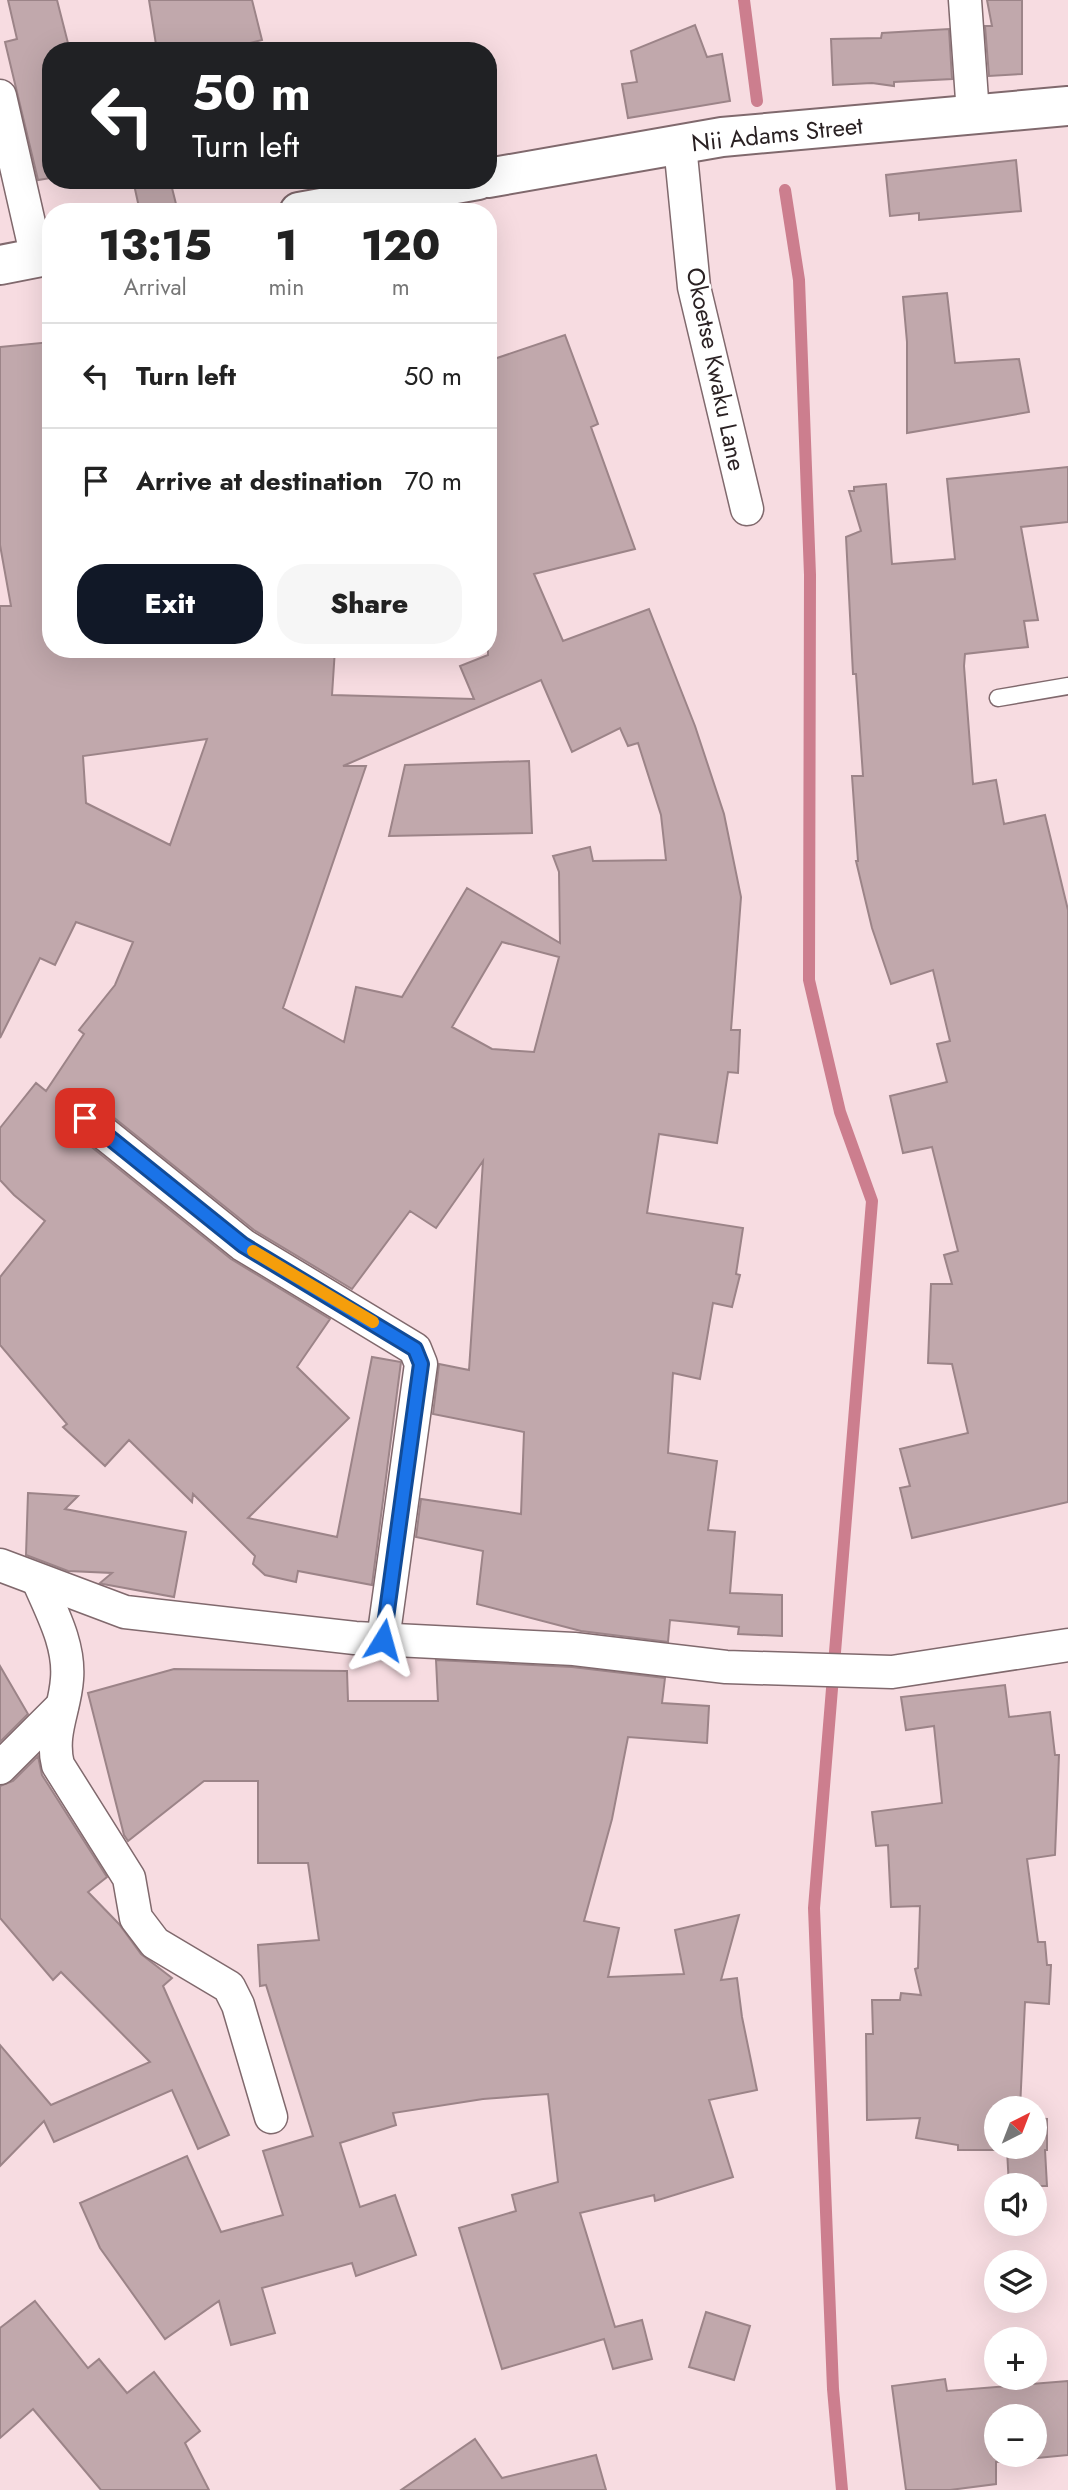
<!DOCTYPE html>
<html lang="en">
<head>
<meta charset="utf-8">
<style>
  :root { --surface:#fff; --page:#f6f6f6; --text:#222; --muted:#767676; --line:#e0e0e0; --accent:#111827 }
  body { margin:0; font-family:Jost,sans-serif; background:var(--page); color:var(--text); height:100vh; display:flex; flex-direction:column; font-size:26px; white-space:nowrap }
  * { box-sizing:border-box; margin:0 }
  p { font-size:23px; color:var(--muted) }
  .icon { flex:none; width:38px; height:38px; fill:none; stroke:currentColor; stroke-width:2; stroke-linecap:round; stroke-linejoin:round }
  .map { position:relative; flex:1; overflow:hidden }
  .drawer { position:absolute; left:42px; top:203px; width:455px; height:455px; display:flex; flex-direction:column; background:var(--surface); border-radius:28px; box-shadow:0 7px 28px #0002 }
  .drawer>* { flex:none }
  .guide { position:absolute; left:42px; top:42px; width:455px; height:147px; border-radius:28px; box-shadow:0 7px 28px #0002; background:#202124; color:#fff; overflow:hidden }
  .needle { width:46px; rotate:42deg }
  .fabs { position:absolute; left:984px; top:2096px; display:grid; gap:14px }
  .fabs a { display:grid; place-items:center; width:63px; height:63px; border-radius:50%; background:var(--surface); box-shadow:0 7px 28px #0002; font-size:35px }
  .pin { position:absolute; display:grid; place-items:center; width:60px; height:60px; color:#fff; margin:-30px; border-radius:14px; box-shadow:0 4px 10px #0006 }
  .me { position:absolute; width:77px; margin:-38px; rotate:8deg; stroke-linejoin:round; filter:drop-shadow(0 0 5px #0008) }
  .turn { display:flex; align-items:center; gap:24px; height:147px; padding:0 35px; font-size:32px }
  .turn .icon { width:91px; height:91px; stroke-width:2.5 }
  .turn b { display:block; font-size:49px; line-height:60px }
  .eta { display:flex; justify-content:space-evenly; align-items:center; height:119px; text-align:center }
  .eta b { font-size:42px; font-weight:800; line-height:49px }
  .action { display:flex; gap:14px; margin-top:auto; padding:14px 35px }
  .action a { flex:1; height:80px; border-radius:28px; background:var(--accent); color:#fff; font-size:28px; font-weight:800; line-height:80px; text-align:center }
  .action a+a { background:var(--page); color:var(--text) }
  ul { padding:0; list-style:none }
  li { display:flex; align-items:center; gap:21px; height:105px; padding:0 35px; border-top:2px solid var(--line) }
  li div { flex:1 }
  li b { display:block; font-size:26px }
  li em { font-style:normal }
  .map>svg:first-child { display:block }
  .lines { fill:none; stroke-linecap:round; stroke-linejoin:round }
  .stream { stroke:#cc7e8e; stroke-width:12 }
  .building { fill:#c1a8ac; stroke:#9c8488; stroke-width:2; fill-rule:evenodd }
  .lane-casing { stroke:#80696d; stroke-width:19 }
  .street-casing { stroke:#80696d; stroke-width:35 }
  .secondary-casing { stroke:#80696d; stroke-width:42 }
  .lane { stroke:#fff; stroke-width:16 }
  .street { stroke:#fff; stroke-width:32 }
  .secondary { stroke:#fff; stroke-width:38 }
  .route-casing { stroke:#114b97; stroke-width:18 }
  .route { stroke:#1a73e8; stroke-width:12 }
  .slow { stroke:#f59e0b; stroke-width:12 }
  .labels { text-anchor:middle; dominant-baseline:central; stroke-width:5; stroke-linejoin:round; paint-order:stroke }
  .street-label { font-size:24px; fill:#2a2123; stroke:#fff }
</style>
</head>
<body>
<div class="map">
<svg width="1068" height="2490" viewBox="0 0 1068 2490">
  <rect width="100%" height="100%" fill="#f7dce1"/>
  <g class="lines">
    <g class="stream">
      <path d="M 744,0 L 757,101"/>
      <path d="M 785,190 L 799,280 L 810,575 L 809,980 L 840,1112 L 872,1201 L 814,1908 L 833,2389 L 842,2490"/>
    </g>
  </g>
  <g class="building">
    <path d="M 8,0 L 57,0 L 70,51 L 51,51 L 51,178 L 38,180 L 5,42 L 17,39 Z"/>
    <path d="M 149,0 L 252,0 L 262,40 L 217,51 L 157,51 Z"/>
    <path d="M 987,0 L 1022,0 L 1022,74 L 989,76 L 985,26 L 992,26 Z"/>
    <path d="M 695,25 L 707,57 L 722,54 L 730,101 L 628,118 L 622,84 L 637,82 L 631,51 Z"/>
    <path d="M 949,29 L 952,79 L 894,82 L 894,86 L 872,83 L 833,85 L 831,39 L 881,38 L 882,33 Z"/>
    <path d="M 1016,160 L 1021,211 L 919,220 L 919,213 L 890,216 L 886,175 Z"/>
    <path d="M 133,180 L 170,180 L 178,212 L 140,212 Z"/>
    <path d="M 947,293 L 955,363 L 1019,359 L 1029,412 L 907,433 L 907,342 L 903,297 Z"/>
    <path d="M 565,335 L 598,424 L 591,427 L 635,549 L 534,574 L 563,641 L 649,609 L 695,726 L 724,814 L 741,897 L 731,1030 L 740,1030 L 738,1073 L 728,1072 L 717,1143 L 659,1134 L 647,1213 L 743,1228 L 736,1274 L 740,1275 L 732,1307 L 713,1303 L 700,1379 L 673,1373 L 668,1453 L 717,1461 L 708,1530 L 735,1532 L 730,1593 L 782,1595 L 782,1636 L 738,1634 L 739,1627 L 670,1620 L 668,1642 L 581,1631 L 477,1604 L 483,1551 L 416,1537 L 421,1499 L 521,1514 L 524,1432 L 433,1414 L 439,1364 L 469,1370 L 483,1161 L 436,1228 L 410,1211 L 352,1289 L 254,1230 L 97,1104 L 88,1100 L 79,1101 L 71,1106 L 67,1115 L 68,1124 L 73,1132 L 231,1259 L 330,1319 L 297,1367 L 349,1418 L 248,1518 L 337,1537 L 372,1357 L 401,1362 L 372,1585 L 298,1571 L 296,1582 L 265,1575 L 253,1564 L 255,1556 L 193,1494 L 192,1502 L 129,1440 L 105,1466 L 63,1427 L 67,1424 L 0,1345 L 0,1277 L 45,1221 L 14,1195 L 0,1180 L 0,1128 L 36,1083 L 46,1091 L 84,1034 L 79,1030 L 115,985 L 133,942 L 76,922 L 55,965 L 40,958 L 0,1038 L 0,606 L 11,606 L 0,545 L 0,347 L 51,342 L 51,649 L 335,649 L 332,695 L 474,699 L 460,666 L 488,655 L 488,361 ZM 541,680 L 572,752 L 620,728 L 628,746 L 638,743 L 661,815 L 666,860 L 593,861 L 590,847 L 553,856 L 559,872 L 560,943 L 467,888 L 402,997 L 356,987 L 344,1042 L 283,1008 L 366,766 L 343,766 ZM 207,739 L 170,845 L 86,803 L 83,756 ZM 502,942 L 559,957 L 534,1052 L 492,1049 L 452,1027 Z"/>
    <path d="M 1068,467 L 1068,522 L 1021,527 L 1038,620 L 1024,621 L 1028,647 L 965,654 L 964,666 L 973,784 L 996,780 L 1004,824 L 1045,815 L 1068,910 L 1068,1502 L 912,1538 L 900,1488 L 910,1486 L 900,1449 L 968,1433 L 952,1364 L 928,1363 L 931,1284 L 952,1284 L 944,1255 L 958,1251 L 932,1147 L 903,1153 L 890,1096 L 947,1082 L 937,1044 L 950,1041 L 933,970 L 891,984 L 872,928 L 856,861 L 858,861 L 852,776 L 863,776 L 856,674 L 853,674 L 846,537 L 861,531 L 849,491 L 854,491 L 854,487 L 886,484 L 892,564 L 955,559 L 947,479 Z"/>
    <path d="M 529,761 L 532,833 L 389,836 L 405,765 Z"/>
    <path d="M 28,1493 L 78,1496 L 65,1509 L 186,1532 L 174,1597 L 103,1584 L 100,1583 L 112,1573 L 68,1571 L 26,1555 Z"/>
    <path d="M 436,1660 L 572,1667 L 665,1678 L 662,1703 L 709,1706 L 707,1743 L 628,1737 L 612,1819 L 584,1921 L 619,1928 L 608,1977 L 684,1974 L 675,1930 L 739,1915 L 721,1980 L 737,1978 L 742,2017 L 757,2090 L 709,2100 L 733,2177 L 655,2201 L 654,2195 L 580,2213 L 615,2327 L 642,2320 L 652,2359 L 613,2369 L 604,2339 L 502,2369 L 459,2228 L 516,2211 L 512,2195 L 558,2182 L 548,2094 L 483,2099 L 393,2113 L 396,2125 L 340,2143 L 360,2207 L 395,2195 L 416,2255 L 356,2276 L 352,2263 L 262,2288 L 275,2333 L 231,2345 L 219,2301 L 165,2339 L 100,2248 L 80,2203 L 187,2156 L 221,2232 L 283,2215 L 263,2151 L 313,2136 L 266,1985 L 260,1986 L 258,1945 L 319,1940 L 308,1863 L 258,1863 L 258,1781 L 204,1781 L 128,1841 L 124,1835 L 88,1693 L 174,1669 L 347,1671 L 348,1701 L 438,1701 Z"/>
    <path d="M 0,1666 L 28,1714 L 0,1742 Z"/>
    <path d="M 1005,1685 L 1009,1717 L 1050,1712 L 1055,1755 L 1059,1755 L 1055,1855 L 1027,1859 L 1038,1942 L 1045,1942 L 1047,1965 L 1051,1965 L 1049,2004 L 1025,2002 L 1020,2109 L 996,2109 L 996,2147 L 1034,2147 L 1034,2118 L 1047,2119 L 1047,2150 L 1045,2150 L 1047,2186 L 1009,2186 L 1007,2150 L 958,2150 L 958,2145 L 916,2138 L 920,2118 L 867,2120 L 866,2034 L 873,2034 L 872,2000 L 900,2000 L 901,1993 L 921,1995 L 915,1969 L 918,1968 L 920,1906 L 891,1907 L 888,1845 L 876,1846 L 872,1812 L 942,1803 L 934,1726 L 906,1730 L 901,1697 Z"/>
    <path d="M 38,1756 L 42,1775 L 107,1877 L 88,1892 L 119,1924 L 141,1954 L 172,1978 L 163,1986 L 229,2135 L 198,2149 L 172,2090 L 54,2142 L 44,2121 L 0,2166 L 0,2045 L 51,2105 L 150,2062 L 61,1972 L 53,1980 L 0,1918 L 0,1786 L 13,1781 Z"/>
    <path d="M 35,2301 L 88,2368 L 99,2359 L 127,2393 L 154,2372 L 200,2431 L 185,2443 L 209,2490 L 101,2490 L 33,2409 L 0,2438 L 0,2328 Z"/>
    <path d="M 706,2312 L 750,2326 L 734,2380 L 689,2367 Z"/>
    <path d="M 945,2379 L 947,2391 L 1068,2381 L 1068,2455 L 996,2462 L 996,2484 L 950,2490 L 906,2490 L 892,2386 ZM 996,2417 L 1034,2417 L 1034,2455 L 996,2455 Z"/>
    <path d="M 475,2439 L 502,2478 L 596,2455 L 606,2490 L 401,2490 Z"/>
  </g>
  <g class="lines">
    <g class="lane-casing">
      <path id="lane" d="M 998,698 L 1068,686"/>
    </g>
    <g class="street-casing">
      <g id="street">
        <path d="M 965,0 L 973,114"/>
        <path d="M 0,96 L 37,258"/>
        <path d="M 680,145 L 694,287 L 747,509"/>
        <path d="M 85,1118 L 243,1245 L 415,1349 L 421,1364 L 383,1640"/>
        <path d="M 0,1565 L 125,1612 L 355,1638 L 574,1649 L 726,1667 L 892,1672 L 1068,1645"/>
        <path d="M 38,1580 C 51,1611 70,1644 67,1679 C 65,1710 50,1733 58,1765 L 129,1878 L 136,1918 L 155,1943 L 229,1987 L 238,2005 L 271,2117"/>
        <path d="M 0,1768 L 62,1706"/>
      </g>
    </g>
    <g class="secondary-casing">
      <g id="secondary">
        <path d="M 488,178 L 722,137 L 1068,106"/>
        <path d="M 299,212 L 478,180"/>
        <path d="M 0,265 L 51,255"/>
      </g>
    </g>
    <use href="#lane" class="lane"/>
    <use href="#street" class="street"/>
    <use href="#secondary" class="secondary"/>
  </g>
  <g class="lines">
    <g class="route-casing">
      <path id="route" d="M 85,1118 L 243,1245 L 415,1349 L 421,1364 L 383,1640"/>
    </g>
    <use href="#route" class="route"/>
    <path class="slow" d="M 253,1251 L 373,1322"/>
  </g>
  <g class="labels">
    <g class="street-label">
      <text transform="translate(777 134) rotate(-6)">Nii Adams Street</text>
      <text transform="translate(716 369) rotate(78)">Okoetse Kwaku Lane</text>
    </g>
  </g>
</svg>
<div class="fabs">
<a><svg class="needle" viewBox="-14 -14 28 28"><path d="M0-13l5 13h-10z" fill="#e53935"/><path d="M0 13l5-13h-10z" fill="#767676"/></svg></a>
<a><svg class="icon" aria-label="sound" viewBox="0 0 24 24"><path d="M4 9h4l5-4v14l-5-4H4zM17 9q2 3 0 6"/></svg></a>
<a><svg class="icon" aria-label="layers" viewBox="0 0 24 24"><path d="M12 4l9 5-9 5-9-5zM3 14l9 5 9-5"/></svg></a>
<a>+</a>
<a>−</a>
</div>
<div class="pin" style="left:85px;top:1118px;background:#d93025"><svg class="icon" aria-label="arrive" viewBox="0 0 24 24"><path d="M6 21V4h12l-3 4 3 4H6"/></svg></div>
<svg class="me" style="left:383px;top:1640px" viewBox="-20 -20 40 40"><path d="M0-17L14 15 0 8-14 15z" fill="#1a73e8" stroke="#fff" stroke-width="4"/></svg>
<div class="guide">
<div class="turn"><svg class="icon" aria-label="left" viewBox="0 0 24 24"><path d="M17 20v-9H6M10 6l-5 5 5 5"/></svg><div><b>50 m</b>Turn left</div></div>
</div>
<section class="drawer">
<div class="eta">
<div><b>13:15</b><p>Arrival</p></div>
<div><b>1</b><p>min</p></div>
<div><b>120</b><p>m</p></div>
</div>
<ul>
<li><svg class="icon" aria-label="left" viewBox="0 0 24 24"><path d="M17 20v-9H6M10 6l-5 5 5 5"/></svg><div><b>Turn left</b></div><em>50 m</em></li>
<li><svg class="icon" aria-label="arrive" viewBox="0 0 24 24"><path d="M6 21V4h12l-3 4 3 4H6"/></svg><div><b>Arrive at destination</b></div><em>70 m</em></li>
</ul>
<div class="action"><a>Exit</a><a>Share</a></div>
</section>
</div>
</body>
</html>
